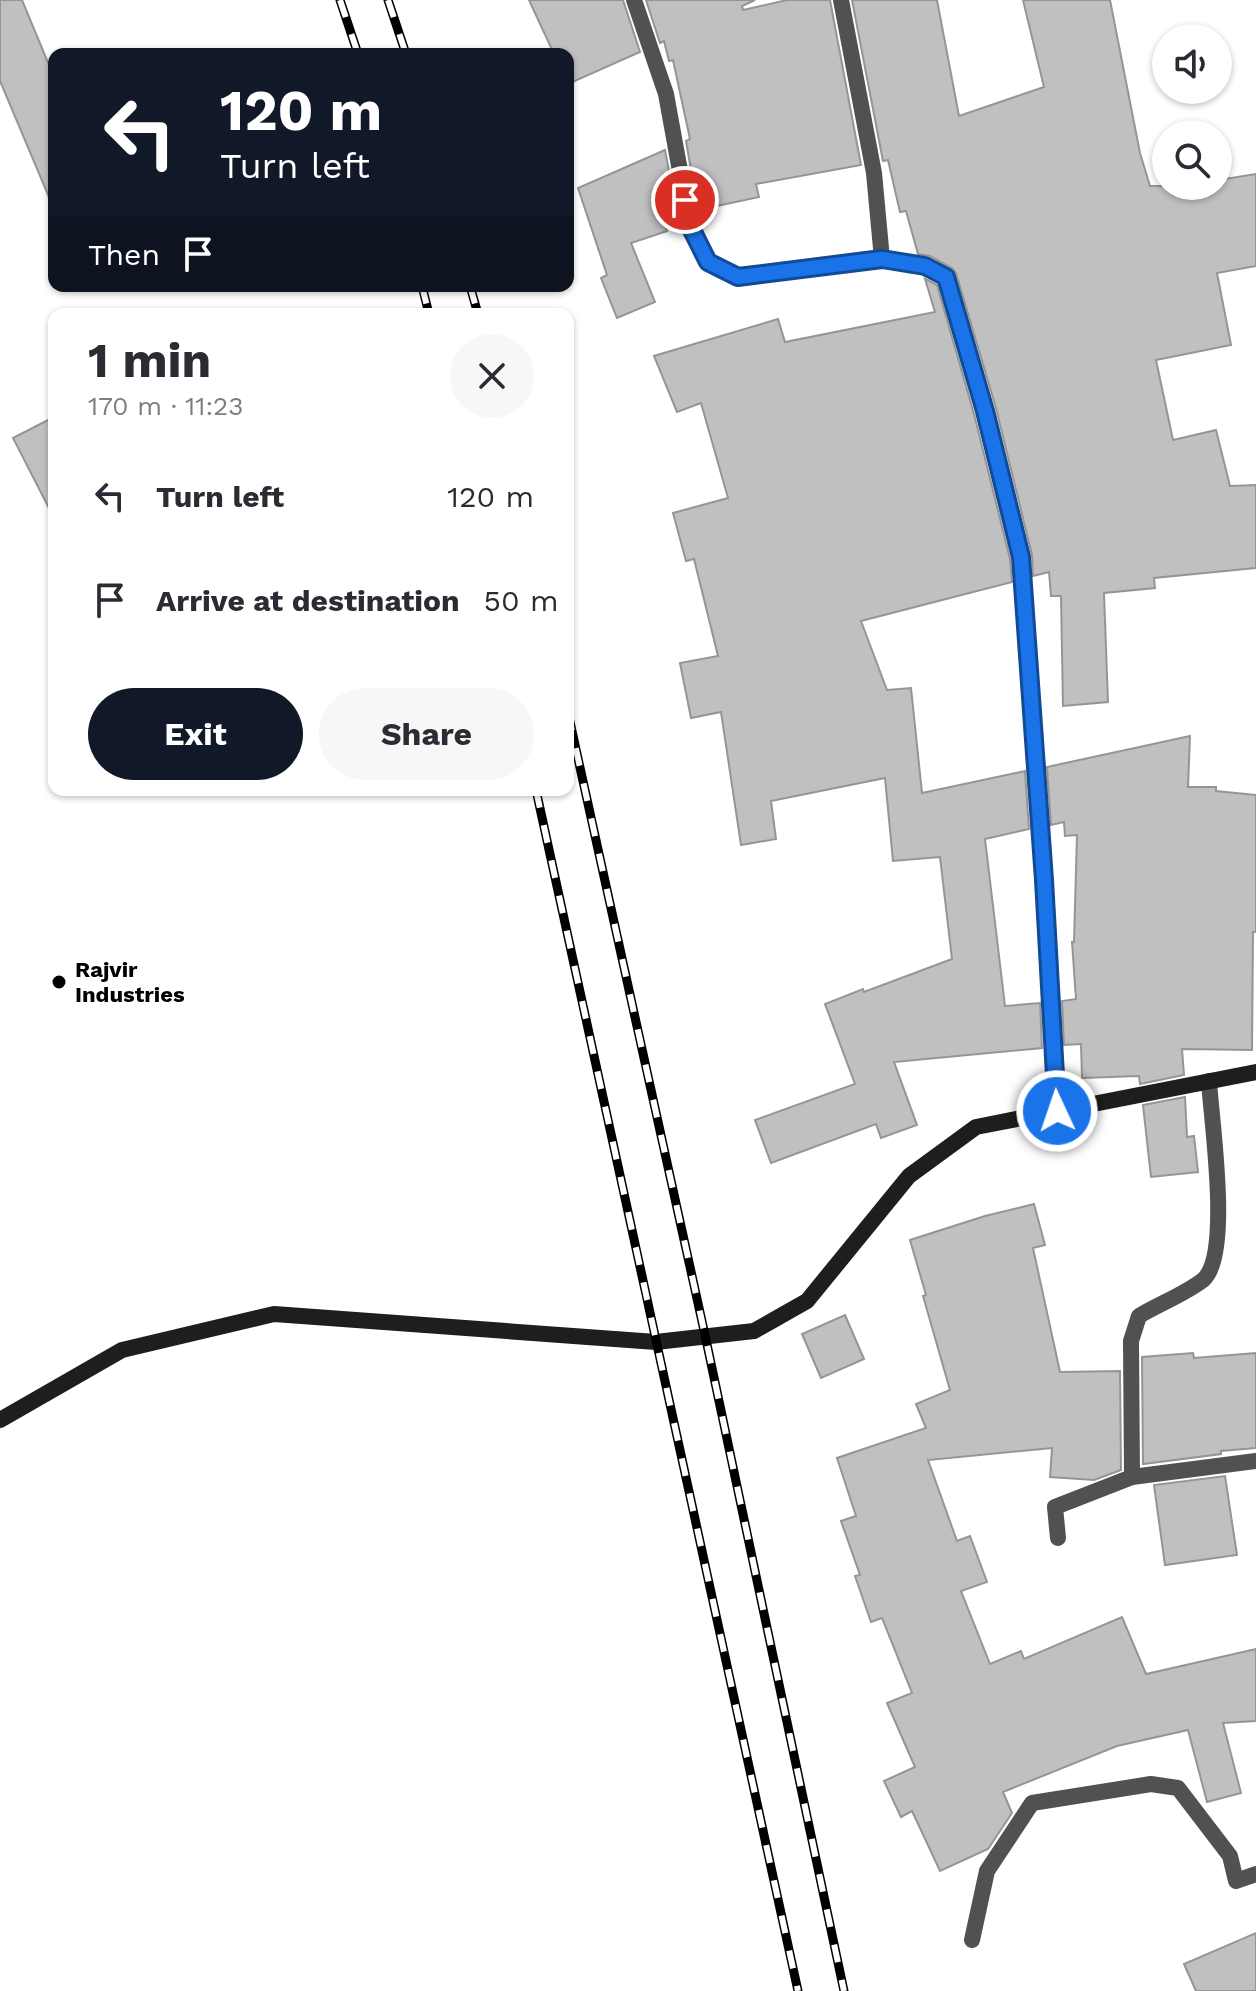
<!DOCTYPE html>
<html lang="en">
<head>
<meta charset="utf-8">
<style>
  :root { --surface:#fff; --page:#f7f7f7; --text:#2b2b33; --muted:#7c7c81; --accent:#111827 }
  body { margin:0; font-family:"Work Sans",sans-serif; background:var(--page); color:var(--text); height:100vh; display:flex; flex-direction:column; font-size:30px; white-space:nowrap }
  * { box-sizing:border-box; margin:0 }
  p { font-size:26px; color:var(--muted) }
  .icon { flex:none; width:44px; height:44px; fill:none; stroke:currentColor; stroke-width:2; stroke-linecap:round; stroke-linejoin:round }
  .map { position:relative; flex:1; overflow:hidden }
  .details { position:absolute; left:48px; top:308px; width:526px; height:488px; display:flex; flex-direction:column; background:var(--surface); border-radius:16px; box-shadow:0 2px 6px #0004 }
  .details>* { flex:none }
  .hud { position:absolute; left:48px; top:48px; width:526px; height:244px; border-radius:16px; box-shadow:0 2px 6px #0004; background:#111827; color:#fff; overflow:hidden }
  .controls { position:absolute; left:1152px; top:24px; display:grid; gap:16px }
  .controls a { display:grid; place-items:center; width:80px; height:80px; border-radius:50%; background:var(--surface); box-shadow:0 2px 6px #0004; font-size:40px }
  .pin { position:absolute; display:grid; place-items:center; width:68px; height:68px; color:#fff; margin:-34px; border:4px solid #fff; border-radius:50%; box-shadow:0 2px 8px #0007 }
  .me { position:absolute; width:88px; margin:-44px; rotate:357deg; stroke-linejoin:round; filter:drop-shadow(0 0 6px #0008) }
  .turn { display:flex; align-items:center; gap:28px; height:168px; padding:0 40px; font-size:36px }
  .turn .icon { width:104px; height:104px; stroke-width:2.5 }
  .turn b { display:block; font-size:56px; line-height:68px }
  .then { display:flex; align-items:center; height:76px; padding:0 40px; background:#0003; gap:16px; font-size:30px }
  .round { display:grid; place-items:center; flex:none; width:84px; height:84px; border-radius:42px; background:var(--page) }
  .head { display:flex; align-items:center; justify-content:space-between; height:136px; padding:0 40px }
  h1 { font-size:48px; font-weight:700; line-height:60px }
  .button { display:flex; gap:16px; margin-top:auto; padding:16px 40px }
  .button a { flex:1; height:92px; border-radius:48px; background:var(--accent); color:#fff; font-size:32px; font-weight:700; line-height:92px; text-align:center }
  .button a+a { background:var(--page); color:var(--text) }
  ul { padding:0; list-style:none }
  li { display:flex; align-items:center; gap:24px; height:104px; padding:0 40px }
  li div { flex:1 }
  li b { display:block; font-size:30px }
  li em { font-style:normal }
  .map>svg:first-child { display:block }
  .building { fill:#c0c0c0; stroke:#959595; stroke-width:2 }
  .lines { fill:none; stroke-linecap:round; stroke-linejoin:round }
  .street { stroke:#515151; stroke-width:16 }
  .secondary { stroke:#1e1e1e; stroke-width:16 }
  .rail-casing { stroke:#000; stroke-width:9 }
  .rail { stroke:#fff; stroke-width:6; stroke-dasharray:18; stroke-linecap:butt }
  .route-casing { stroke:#114b97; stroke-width:20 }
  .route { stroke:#1a73e8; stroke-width:14 }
  .poi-dot { fill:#000; stroke:#fff; stroke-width:3 }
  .labels { text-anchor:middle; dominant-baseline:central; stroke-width:6; stroke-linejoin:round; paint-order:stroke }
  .poi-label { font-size:22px; font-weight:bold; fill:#000; stroke:#fff; text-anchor:start }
</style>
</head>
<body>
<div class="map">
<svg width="1256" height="1991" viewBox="0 0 1256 1991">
  <rect width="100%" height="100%" fill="#fff"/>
  <g class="building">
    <path d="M 0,0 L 22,0 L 54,77 L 54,209 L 0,81 Z"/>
    <path d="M 529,0 L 623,0 L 640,52 L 568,84 L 568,54 L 554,54 Z"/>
    <path d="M 646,0 L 755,0 L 742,6 L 743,10 L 787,0 L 830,0 L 861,165 L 756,184 L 759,197 L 698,210 L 686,141 L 690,139 L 673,60 L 669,61 L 664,41 L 660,43 Z"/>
    <path d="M 852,0 L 937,0 L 959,116 L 1044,87 L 1023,0 L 1110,0 L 1140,153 L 1150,186 L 1218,186 L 1218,180 L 1256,174 L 1256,266 L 1217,273 L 1231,345 L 1156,360 L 1173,440 L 1216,430 L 1230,486 L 1256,485 L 1256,568 L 1154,578 L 1155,588 L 1104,593 L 1108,702 L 1063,706 L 1061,596 L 1051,596 L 1049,572 L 1033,576 L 1032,555 L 996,408 L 956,273 L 952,268 L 930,256 L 918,254 L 906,211 L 900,212 L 888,160 L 883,161 Z"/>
    <path d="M 665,150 L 677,214 L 662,217 L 667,231 L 631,243 L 655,302 L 617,318 L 601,278 L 607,275 L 578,188 Z"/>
    <path d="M 925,279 L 937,285 L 974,414 L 1010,559 L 1012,582 L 861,621 L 887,690 L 911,688 L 922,793 L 1025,771 L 1029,829 L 985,839 L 1005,1006 L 1040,1003 L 1042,1048 L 894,1062 L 917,1125 L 881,1138 L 876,1124 L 771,1163 L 755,1120 L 855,1084 L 825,1004 L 863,989 L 864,992 L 952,959 L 940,857 L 893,861 L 885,778 L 771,801 L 776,839 L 741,845 L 721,712 L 691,718 L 680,663 L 718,656 L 694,559 L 686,561 L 673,513 L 728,498 L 701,403 L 677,412 L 654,356 L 778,319 L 785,342 L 935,312 Z"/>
    <path d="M 54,417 L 54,518 L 13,438 Z"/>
    <path d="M 1190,736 L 1188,787 L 1216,787 L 1216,791 L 1256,795 L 1256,932 L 1253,932 L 1252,1050 L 1182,1049 L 1184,1075 L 1140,1084 L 1139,1076 L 1082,1078 L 1081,1044 L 1064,1045 L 1062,1001 L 1076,999 L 1072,942 L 1074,942 L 1077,835 L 1065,836 L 1064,822 L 1051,825 L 1047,767 Z"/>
    <path d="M 1185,1097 L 1187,1137 L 1194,1136 L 1198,1172 L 1151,1177 L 1143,1105 Z"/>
    <path d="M 1034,1204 L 1045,1245 L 1033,1248 L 1060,1372 L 1120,1371 L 1121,1470 L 1094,1480 L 1050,1477 L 1052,1448 L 928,1460 L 957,1541 L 970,1536 L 987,1582 L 961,1591 L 990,1664 L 1021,1651 L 1024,1659 L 1122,1617 L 1146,1674 L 1256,1649 L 1256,1721 L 1223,1723 L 1241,1793 L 1207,1802 L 1188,1730 L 1117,1746 L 1003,1792 L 1012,1813 L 988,1849 L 940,1871 L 912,1811 L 901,1817 L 884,1781 L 915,1767 L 887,1703 L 912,1693 L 882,1618 L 871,1622 L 855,1576 L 860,1575 L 841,1521 L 856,1516 L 837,1458 L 926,1428 L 916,1404 L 950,1390 L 923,1296 L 926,1295 L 910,1240 L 985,1216 Z"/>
    <path d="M 845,1315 L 864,1359 L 821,1378 L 802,1334 Z"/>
    <path d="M 1193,1353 L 1194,1358 L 1256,1353 L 1256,1448 L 1221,1451 L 1221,1454 L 1143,1464 L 1142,1357 Z"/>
    <path d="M 1225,1476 L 1237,1555 L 1165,1565 L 1154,1485 Z"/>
    <path d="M 1256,1933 L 1256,1991 L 1196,1991 L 1184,1964 Z"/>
  </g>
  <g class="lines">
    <g class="street">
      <path d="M 634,0 L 666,94 L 690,226 L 708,262 L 738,277 L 882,259 L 925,266 L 946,277 L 985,411 L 1021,557 L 1044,880 L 1057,1111"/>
      <path d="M 841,0 L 874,173 L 882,259"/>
      <path d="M 1132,1477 L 1256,1461"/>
      <path d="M 1058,1538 L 1055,1507 L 1132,1477 L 1131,1341 L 1139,1316 C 1159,1304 1185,1294 1203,1280 C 1232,1256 1211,1119 1209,1081"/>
      <path d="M 972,1940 L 987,1871 L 1032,1803 L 1151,1784 L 1178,1788 L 1230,1856 L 1236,1881 L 1256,1874"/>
    </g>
    <path class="secondary" d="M 0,1420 L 122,1350 L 274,1314 L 656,1342 L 754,1331 L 807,1301 L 909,1176 L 976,1127 L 1256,1072"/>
    <g class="rail-casing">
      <g id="rail">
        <path d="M 340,0 L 358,54"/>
        <path d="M 388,0 L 406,54"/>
        <path d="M 422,286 L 429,314"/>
        <path d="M 470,286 L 478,314"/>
        <path d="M 568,713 L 705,1335 L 844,1991"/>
        <path d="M 536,790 L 798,1991"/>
      </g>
    </g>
    <use href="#rail" class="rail"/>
  </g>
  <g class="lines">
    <g class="route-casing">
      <path id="route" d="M 685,200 L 690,226 L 708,262 L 738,277 L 882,259 L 925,266 L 946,277 L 985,411 L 1021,557 L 1044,880 L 1057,1111"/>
    </g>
    <use href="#route" class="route"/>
  </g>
  <circle class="poi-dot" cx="59" cy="982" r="8"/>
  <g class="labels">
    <g class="poi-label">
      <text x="75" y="969">Rajvir<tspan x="75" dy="25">Industries</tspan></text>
    </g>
  </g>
</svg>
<div class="controls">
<a><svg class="icon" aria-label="sound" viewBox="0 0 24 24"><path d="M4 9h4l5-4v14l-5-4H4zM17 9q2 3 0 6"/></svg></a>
<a><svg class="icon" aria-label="search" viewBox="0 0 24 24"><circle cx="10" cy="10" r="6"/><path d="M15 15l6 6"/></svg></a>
</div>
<div class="pin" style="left:685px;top:200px;background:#d93025"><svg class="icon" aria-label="arrive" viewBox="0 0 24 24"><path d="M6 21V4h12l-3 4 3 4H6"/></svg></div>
<svg class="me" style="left:1057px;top:1111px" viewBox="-20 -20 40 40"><circle r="17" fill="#1a73e8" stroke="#fff" stroke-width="3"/><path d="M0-11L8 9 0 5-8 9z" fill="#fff"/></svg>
<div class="hud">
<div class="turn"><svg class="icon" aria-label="left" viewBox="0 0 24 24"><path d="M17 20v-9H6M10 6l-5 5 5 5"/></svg><div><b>120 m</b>Turn left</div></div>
<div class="then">Then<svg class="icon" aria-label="arrive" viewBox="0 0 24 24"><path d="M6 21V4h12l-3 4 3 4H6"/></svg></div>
</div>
<section class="details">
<div class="head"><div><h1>1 min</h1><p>170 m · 11:23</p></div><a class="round"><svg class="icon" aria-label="close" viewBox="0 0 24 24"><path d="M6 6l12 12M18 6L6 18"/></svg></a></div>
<ul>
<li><svg class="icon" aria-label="left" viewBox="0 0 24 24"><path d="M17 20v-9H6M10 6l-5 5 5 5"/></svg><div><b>Turn left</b></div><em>120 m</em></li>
<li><svg class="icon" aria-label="arrive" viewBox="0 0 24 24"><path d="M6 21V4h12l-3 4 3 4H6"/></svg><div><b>Arrive at destination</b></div><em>50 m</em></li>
</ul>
<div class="button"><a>Exit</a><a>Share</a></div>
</section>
</div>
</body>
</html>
